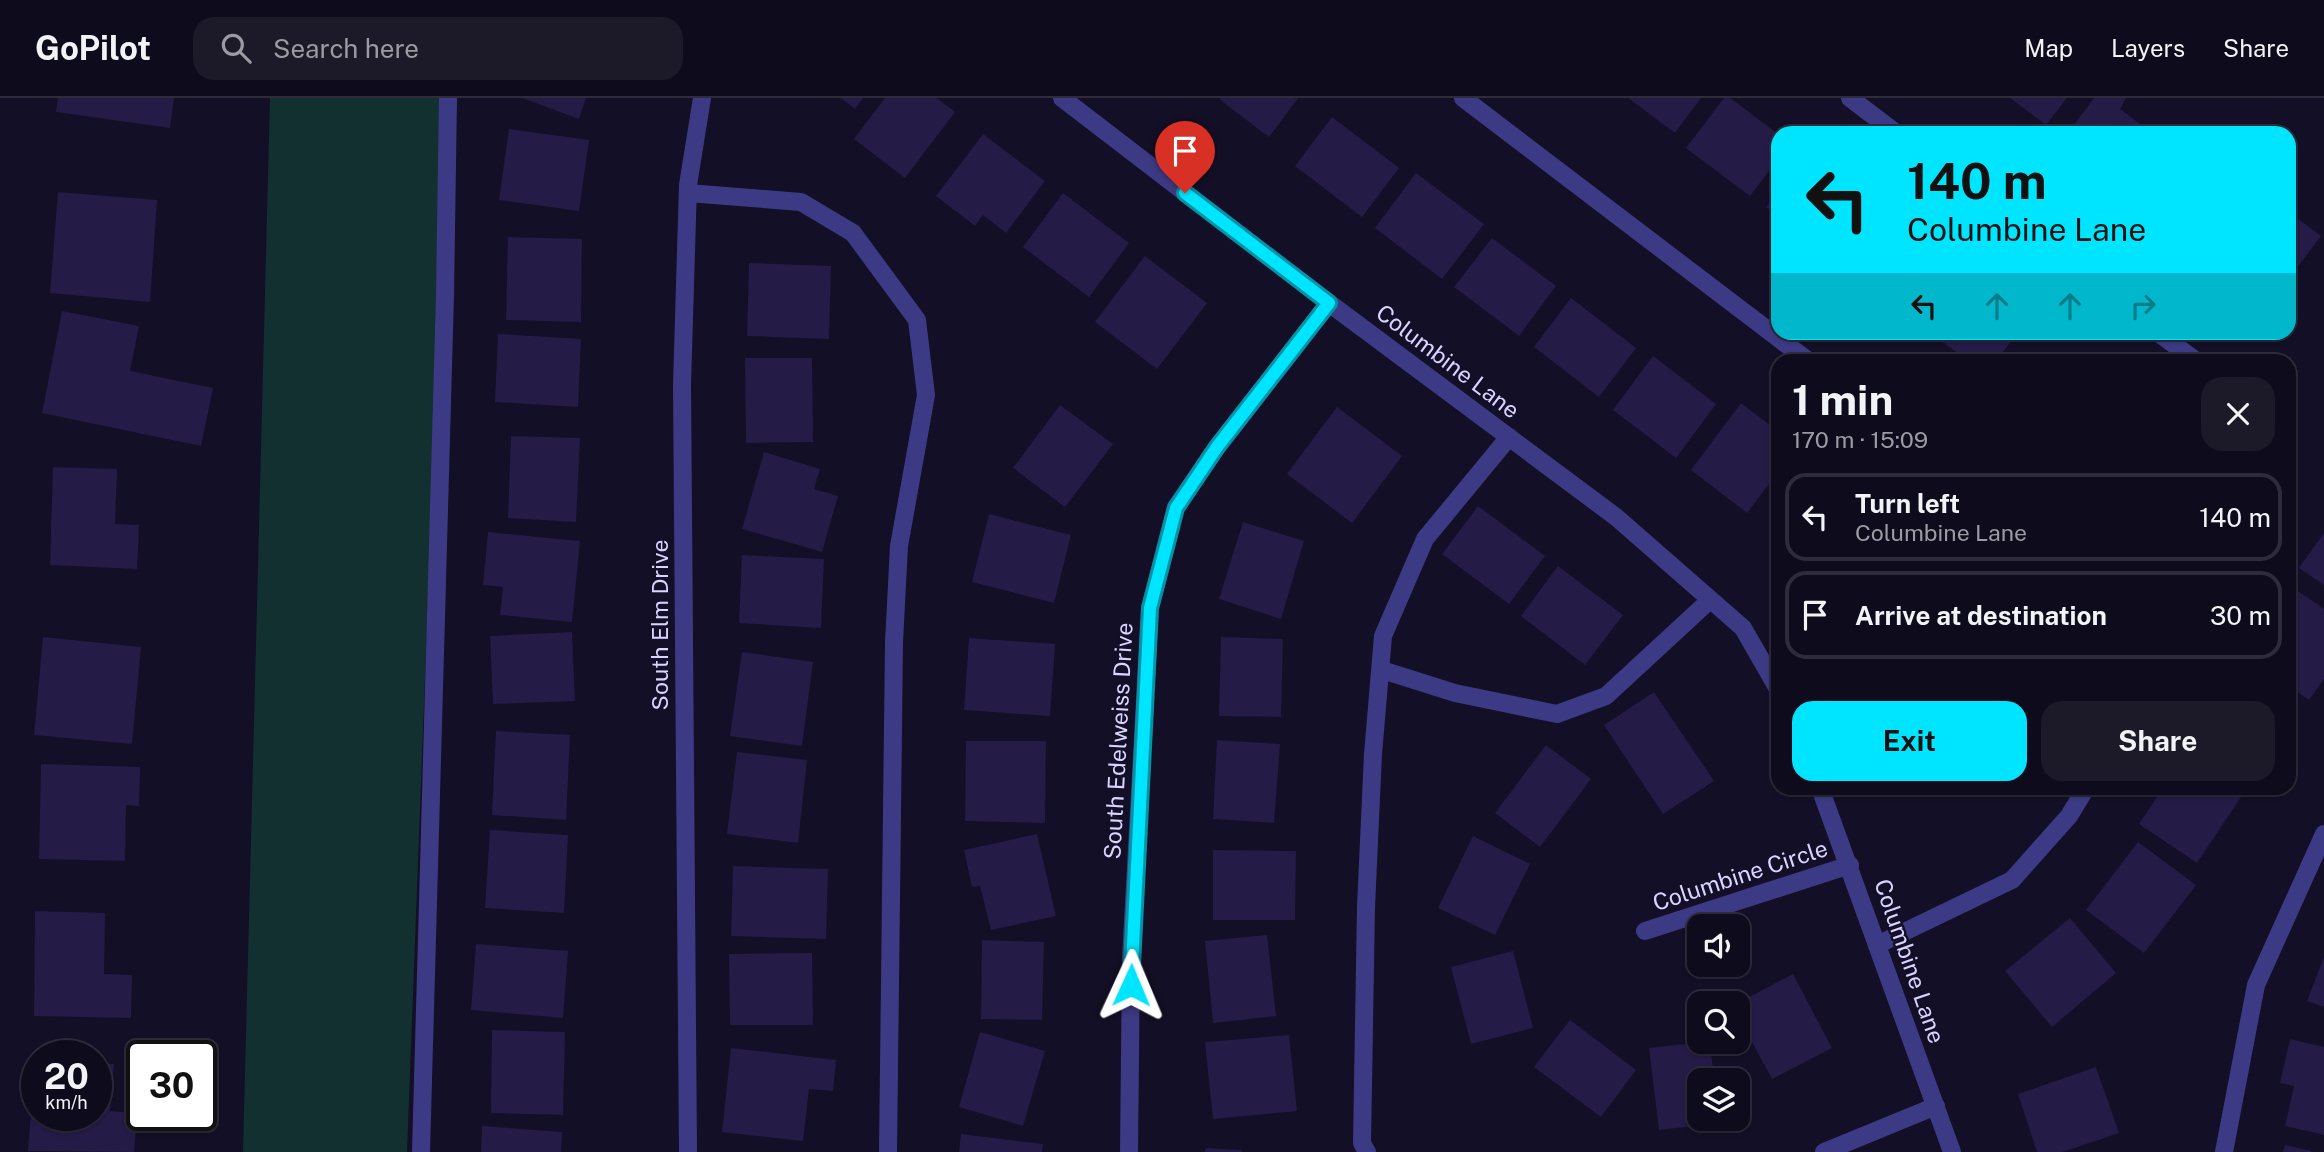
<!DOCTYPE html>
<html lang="en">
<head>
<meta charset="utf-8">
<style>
  :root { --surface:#0e0b1c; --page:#1c1929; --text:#f1f3f6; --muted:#9b9ba3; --line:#2e2b3b; --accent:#00e5ff }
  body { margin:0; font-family:"Public Sans",sans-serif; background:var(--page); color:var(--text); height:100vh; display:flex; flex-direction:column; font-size:26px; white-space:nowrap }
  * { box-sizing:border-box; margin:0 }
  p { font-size:23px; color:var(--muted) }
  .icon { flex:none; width:38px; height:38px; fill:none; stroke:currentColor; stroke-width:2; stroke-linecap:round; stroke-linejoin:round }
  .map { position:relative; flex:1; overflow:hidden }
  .details { position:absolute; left:1771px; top:256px; width:525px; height:441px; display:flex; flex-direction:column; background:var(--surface); border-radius:21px; box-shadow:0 2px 5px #0004,0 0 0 2px var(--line) }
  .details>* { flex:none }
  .hud { position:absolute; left:1771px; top:28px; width:525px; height:214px; border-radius:21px; box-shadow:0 2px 5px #0004,0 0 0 2px var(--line); background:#00e5ff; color:#111; overflow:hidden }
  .buttons { position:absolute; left:1687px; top:816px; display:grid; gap:14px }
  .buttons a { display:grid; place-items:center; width:63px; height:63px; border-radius:14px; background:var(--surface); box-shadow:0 2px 5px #0004,0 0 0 2px var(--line); font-size:35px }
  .speed { position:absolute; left:21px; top:942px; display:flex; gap:14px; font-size:35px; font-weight:700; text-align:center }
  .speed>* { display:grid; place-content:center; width:91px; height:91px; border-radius:50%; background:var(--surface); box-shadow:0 2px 5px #0004,0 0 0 2px var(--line); line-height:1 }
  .speed small { font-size:18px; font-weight:400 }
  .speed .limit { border:4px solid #111; border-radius:10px; background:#fff; color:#111 }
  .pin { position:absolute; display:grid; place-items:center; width:60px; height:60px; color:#fff; margin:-72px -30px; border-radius:50% 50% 50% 0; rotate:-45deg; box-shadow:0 0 7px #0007 }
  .pin .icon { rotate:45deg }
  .me { position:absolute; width:77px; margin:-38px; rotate:1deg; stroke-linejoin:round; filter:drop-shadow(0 0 5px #0008) }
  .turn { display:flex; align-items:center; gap:24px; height:147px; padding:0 21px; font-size:32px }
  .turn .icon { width:91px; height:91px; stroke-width:2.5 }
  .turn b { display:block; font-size:49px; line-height:60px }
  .lanes { display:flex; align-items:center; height:66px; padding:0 21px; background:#0003; justify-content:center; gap:35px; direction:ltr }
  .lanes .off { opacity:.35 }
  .round { display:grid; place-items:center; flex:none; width:74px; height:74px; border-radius:21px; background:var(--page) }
  .summary { display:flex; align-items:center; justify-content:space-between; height:119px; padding:0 21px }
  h1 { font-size:42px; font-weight:700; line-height:52px }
  .button { display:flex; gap:14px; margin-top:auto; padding:14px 21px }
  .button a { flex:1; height:80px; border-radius:21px; background:var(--accent); color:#111; font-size:28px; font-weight:700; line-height:80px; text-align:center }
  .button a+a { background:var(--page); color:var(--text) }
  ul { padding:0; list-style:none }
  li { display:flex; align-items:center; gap:21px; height:88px; margin:0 14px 10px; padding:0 7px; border:4px solid var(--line); border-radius:21px }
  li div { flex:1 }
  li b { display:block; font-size:26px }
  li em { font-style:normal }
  header { display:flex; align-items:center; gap:42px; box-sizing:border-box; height:98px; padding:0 35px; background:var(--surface); border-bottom:2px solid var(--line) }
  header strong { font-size:33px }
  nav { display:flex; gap:38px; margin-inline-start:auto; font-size:24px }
  .search { width:490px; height:63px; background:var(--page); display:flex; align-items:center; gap:18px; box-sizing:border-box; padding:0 24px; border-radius:21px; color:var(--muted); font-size:26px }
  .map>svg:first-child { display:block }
  .green { fill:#12302f }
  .building { fill:#241b47 }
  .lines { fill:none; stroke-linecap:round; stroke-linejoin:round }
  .minor { stroke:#3d3a85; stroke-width:18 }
  .route-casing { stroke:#0095a6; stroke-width:18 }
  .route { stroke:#00e5ff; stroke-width:12 }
  .labels { text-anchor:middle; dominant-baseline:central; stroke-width:5; stroke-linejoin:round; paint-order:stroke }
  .street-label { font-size:23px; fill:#d9d4ff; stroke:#130f26 }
</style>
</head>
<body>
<header>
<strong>GoPilot</strong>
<div class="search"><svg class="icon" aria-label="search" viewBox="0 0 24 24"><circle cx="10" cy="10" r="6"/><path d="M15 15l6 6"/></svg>Search here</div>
<nav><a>Map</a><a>Layers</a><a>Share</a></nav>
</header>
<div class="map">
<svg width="2324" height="1054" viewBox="0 0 2324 1054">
  <rect width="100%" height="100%" fill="#130f26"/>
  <path class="green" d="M 270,0 L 447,0 L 407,1054 L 243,1054 Z"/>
  <g class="building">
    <path d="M 58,0 L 174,0 L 170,30 L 56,14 Z"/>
    <path d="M 522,0 L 586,0 L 579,21 Z"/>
    <path d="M 841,0 L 863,0 L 855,11 Z"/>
    <path d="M 885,0 L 937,0 L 955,14 L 905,80 L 854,41 Z"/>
    <path d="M 1221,0 L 1298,0 L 1269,39 L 1220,2 Z"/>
    <path d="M 1628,0 L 1701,0 L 1675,35 Z"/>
    <path d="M 1724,0 L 1730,0 L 1778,36 L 1778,61 L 1750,98 L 1686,50 Z"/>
    <path d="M 2010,0 L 2067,0 L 2046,27 Z"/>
    <path d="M 2094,0 L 2126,0 L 2120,11 L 2152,35 L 2068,35 Z"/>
    <path d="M 1332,19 L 1399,70 L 1362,119 L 1295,68 Z"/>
    <path d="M 509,31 L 589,42 L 579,113 L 499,102 Z"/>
    <path d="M 983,36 L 1045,83 L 1006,135 L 983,117 L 975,128 L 936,98 Z"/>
    <path d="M 1416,75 L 1484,126 L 1442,181 L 1375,130 Z"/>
    <path d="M 1778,93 L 1778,117 L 1766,109 Z"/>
    <path d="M 58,94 L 157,102 L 150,204 L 50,195 Z"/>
    <path d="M 1063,95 L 1129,145 L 1089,199 L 1023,149 Z"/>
    <path d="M 2289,114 L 2321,138 L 2289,180 Z"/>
    <path d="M 508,139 L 582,141 L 581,224 L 506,222 Z"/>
    <path d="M 1492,140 L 1556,188 L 1519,238 L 1454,189 Z"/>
    <path d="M 1145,158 L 1207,205 L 1157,271 L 1095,224 Z"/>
    <path d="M 749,165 L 831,168 L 829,241 L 747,238 Z"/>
    <path d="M 1571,200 L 1636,250 L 1599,299 L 1534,249 Z"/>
    <path d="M 62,213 L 139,228 L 130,273 L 213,290 L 201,348 L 42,315 Z"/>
    <path d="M 1929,234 L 2018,234 L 1997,262 L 1967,262 Z"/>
    <path d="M 498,236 L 581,241 L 578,309 L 495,304 Z"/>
    <path d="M 1653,258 L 1716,306 L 1676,360 L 1613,312 Z"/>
    <path d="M 745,260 L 812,260 L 813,344 L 746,345 Z"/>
    <path d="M 1741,305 L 1778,333 L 1778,374 L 1747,415 L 1691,372 Z"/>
    <path d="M 1060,307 L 1113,346 L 1065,409 L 1013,370 Z"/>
    <path d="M 1337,309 L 1402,358 L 1352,425 L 1287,376 Z"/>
    <path d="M 511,338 L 580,340 L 576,424 L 508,420 Z"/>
    <path d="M 764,354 L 820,371 L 814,391 L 838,398 L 822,454 L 742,431 Z"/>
    <path d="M 53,369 L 117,371 L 115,426 L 139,427 L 137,471 L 50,467 Z"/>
    <path d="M 1478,408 L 1545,458 L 1509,506 L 1442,456 Z"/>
    <path d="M 989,416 L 1071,437 L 1054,505 L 972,484 Z"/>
    <path d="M 1243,424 L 1304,443 L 1281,521 L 1219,501 Z"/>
    <path d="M 488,434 L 580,443 L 572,524 L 500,517 L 503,489 L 483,487 Z"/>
    <path d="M 2324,435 L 2324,487 L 2299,470 Z"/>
    <path d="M 742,457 L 824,461 L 821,530 L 739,525 Z"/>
    <path d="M 1558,468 L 1623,517 L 1585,567 L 1521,518 Z"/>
    <path d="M 2295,491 L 2324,511 L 2324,581 L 2309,602 L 2289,588 L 2289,499 Z"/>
    <path d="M 572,534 L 575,603 L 493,606 L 490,538 Z"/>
    <path d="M 43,539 L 141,549 L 132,646 L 34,637 Z"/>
    <path d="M 1221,539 L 1283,541 L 1281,619 L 1219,618 Z"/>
    <path d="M 969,540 L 1055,546 L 1050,618 L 964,612 Z"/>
    <path d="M 742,554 L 813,564 L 802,648 L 730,638 Z"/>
    <path d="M 1654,594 L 1714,683 L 1663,716 L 1604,627 Z"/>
    <path d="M 496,633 L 570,637 L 566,722 L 492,717 Z"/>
    <path d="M 1217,642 L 1280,646 L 1274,725 L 1213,721 Z"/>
    <path d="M 966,643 L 1046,643 L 1045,725 L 965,723 Z"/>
    <path d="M 1546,647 L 1591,681 L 1540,749 L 1495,715 Z"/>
    <path d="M 737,654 L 807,662 L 798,745 L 727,736 Z"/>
    <path d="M 41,666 L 140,669 L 139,708 L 126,707 L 125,763 L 39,761 Z"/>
    <path d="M 2163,690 L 2233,690 L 2243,696 L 2197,765 L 2139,726 Z"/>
    <path d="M 490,732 L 568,737 L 564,815 L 485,810 Z"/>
    <path d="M 1037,736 L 1056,818 L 991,832 L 980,788 L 972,789 L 964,752 Z"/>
    <path d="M 1473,738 L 1530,766 L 1495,837 L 1438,810 Z"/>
    <path d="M 2138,744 L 2196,787 L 2144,855 L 2086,812 Z"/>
    <path d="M 1213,752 L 1296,753 L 1295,822 L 1213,822 Z"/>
    <path d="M 733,768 L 828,771 L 826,841 L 731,838 Z"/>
    <path d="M 35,813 L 105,815 L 104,876 L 132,877 L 131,920 L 34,918 Z"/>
    <path d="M 2070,820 L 2116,875 L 2052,929 L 2005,873 Z"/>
    <path d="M 1267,837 L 1276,918 L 1213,925 L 1205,843 Z"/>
    <path d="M 982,842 L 1044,844 L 1042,922 L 981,921 Z"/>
    <path d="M 476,846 L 568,853 L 563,920 L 471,912 Z"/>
    <path d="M 1513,853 L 1533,930 L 1471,946 L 1451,869 Z"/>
    <path d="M 812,855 L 813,927 L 730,927 L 729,856 Z"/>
    <path d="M 2324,859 L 2324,909 L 2307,903 Z"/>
    <path d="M 1793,876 L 1832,950 L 1772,981 L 1738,918 L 1738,905 Z"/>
    <path d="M 1570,922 L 1636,972 L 1601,1019 L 1534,969 Z"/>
    <path d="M 492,932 L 565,934 L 563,1017 L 491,1015 Z"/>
    <path d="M 980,934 L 1045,953 L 1023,1028 L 959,1009 Z"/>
    <path d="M 1289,937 L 1297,1013 L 1213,1021 L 1205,944 Z"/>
    <path d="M 2290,941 L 2324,949 L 2324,1037 L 2285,1028 L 2294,988 L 2280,985 Z"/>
    <path d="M 1710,943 L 1714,982 L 1699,982 L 1699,1020 L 1719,1020 L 1720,1025 L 1659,1032 L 1649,950 Z"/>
    <path d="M 731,950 L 836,962 L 833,993 L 809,991 L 803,1043 L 722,1034 Z"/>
    <path d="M 35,964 L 37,1017 L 96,1017 L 96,965 L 114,966 L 110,1013 L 137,1015 L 134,1054 L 28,1053 Z"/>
    <path d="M 2096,969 L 2119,1035 L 2062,1054 L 2037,1054 L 2018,996 Z"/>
    <path d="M 482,1028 L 562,1034 L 561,1054 L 481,1054 Z"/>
    <path d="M 961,1036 L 1043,1046 L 1042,1054 L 959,1054 Z"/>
    <path d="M 2285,1047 L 2311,1053 L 2311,1054 L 2283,1054 Z"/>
    <path d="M 1206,1050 L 1242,1052 L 1242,1054 L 1205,1054 Z"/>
  </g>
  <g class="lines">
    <g class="minor">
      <path d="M 1062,0 L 1329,205 L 1616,419 L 1743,530 L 1778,591"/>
      <path d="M 1463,0 L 1807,262"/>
      <path d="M 1850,0 L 1896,35"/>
      <path d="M 688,95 L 801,104 L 853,135 L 917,222 L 926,297 L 899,448 L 894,544 L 888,1054"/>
      <path d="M 2157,234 L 2195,262"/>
      <path d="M 1382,572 L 1455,595 L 1557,616 L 1606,598 L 1710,502"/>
      <path d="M 1820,690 L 1952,1054"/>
      <path d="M 1645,833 L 1850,767"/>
      <path d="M 1877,847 L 2012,782 L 2069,718 L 2086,690"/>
      <path d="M 421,1054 L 445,197 L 448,0"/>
      <path d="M 688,1054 L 682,287 L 688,87 L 702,0"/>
      <path d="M 1129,1054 L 1131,860 L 1150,510 L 1176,409 L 1217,349 L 1329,205"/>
      <path d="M 1367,1054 L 1362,1045 L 1366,809 L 1373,656 L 1383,538 L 1425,441 L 1509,339"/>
      <path d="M 1824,1054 L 1936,1008"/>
      <path d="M 2224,1054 L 2256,887 L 2324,736"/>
    </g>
  </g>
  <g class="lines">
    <g class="route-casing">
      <path id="route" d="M 1131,887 L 1150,510 L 1176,410 L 1217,349 L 1329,205 L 1185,95"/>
    </g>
    <use href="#route" class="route"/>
  </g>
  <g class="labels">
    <g class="street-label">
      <text transform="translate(1448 263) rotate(37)">Columbine Lane</text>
      <text transform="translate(659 527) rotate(-90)">South Elm Drive</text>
      <text transform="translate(1118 643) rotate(-87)">South Edelweiss Drive</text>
      <text transform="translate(1740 777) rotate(-18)">Columbine Circle</text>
      <text transform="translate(1910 863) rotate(71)">Columbine Lane</text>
    </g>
  </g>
</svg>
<div class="buttons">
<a><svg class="icon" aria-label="sound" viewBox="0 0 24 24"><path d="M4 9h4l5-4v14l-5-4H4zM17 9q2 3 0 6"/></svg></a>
<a><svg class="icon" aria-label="search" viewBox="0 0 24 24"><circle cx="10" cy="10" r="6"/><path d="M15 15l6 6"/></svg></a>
<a><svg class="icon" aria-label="layers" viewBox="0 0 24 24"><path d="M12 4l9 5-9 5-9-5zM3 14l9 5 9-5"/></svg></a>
</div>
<div class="speed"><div>20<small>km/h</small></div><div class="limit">30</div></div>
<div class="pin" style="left:1185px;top:95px;background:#d93025"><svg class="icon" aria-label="arrive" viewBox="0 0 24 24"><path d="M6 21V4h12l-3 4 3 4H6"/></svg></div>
<svg class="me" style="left:1131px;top:887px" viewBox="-20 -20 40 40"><path d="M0-17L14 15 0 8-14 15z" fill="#00e5ff" stroke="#fff" stroke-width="4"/></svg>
<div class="hud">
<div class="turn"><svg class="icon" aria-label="left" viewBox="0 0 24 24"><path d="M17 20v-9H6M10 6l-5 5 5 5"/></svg><div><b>140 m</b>Columbine Lane</div></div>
<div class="lanes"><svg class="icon" aria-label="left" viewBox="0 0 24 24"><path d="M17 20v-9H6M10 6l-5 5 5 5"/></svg><svg class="icon off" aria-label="ahead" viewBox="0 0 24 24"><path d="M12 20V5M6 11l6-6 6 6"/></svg><svg class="icon off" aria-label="ahead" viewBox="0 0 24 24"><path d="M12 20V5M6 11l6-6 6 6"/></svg><svg class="icon off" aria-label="right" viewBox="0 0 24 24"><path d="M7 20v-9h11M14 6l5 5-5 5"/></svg></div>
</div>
<section class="details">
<div class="summary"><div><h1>1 min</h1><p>170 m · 15:09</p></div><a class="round"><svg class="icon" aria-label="close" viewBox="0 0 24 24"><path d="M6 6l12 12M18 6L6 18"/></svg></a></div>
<ul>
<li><svg class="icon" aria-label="left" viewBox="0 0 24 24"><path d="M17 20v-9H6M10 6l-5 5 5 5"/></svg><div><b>Turn left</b><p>Columbine Lane</p></div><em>140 m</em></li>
<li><svg class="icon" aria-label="arrive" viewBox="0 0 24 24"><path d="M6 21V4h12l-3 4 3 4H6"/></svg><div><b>Arrive at destination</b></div><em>30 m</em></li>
</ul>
<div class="button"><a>Exit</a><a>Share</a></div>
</section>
</div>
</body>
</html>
